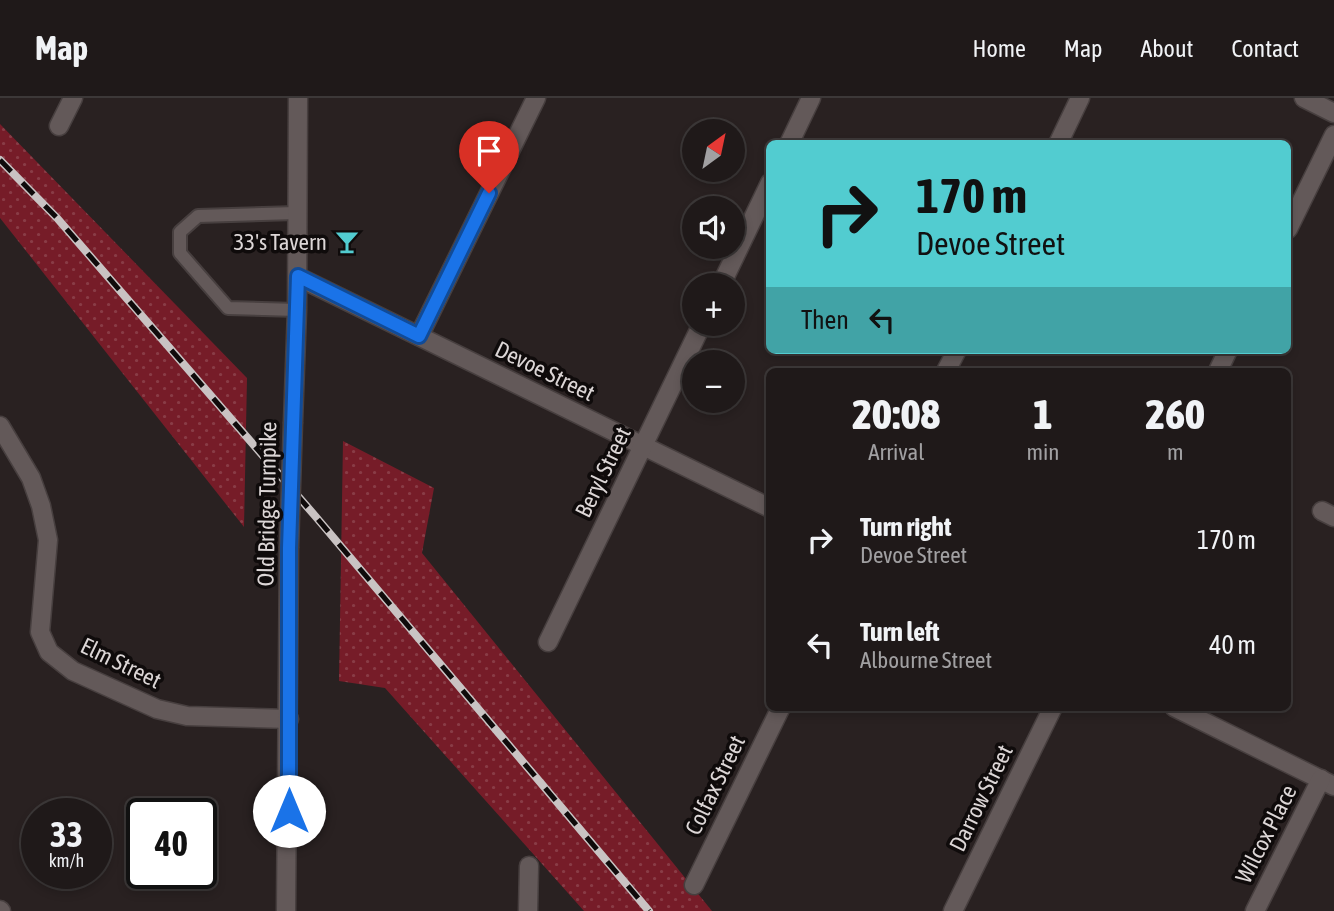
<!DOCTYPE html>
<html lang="en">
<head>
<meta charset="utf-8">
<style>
  :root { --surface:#1f1919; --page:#272222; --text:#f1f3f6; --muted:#a1a0a2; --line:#3c3838 }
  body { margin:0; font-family:"Asap Condensed",sans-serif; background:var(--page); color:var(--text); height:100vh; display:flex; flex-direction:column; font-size:26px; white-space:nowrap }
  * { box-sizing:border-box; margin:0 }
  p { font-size:23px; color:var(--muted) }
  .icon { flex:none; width:38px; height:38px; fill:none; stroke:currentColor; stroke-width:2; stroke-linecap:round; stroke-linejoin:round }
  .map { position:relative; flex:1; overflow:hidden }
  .details { position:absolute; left:766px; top:270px; width:525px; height:343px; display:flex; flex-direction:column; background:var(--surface); border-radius:10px; box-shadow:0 4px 10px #0003,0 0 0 2px var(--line) }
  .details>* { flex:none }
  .top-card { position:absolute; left:766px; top:42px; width:525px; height:214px; border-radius:10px; box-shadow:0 4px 10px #0003,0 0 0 2px var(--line); background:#52ccd0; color:#111; overflow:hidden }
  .needle { width:46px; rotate:33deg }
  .tools { position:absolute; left:682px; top:21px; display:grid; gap:14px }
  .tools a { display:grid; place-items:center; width:63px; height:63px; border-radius:50%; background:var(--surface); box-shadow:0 4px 10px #0003,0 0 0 2px var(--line); font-size:35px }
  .speed { position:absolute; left:21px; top:700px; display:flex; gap:14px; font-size:35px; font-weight:700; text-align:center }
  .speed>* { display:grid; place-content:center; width:91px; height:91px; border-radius:50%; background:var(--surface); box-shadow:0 4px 10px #0003,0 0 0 2px var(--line); line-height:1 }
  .speed small { font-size:18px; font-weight:400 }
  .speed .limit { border:4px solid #111; border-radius:10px; background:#fff; color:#111 }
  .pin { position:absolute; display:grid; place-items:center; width:60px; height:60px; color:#fff; margin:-72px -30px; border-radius:50% 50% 50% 0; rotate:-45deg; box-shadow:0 0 7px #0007 }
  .pin .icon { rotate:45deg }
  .me { position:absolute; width:77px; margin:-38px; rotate:0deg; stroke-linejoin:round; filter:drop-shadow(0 0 5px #0008) }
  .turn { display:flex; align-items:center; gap:24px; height:147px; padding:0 35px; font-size:32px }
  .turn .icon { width:91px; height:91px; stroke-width:2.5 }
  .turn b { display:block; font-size:49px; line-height:60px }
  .then { display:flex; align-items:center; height:66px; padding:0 35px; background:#0003; gap:14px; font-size:26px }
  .eta { display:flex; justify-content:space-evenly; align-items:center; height:119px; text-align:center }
  .eta b { font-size:42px; font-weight:800; line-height:49px }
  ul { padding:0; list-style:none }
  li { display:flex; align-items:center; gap:21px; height:105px; padding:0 35px }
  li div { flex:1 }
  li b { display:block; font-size:26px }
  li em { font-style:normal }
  header { display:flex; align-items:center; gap:42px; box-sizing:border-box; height:98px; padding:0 35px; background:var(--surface); border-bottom:2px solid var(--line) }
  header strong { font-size:33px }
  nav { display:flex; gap:38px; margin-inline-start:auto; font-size:24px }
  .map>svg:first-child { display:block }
  .grass { fill:url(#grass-dots) }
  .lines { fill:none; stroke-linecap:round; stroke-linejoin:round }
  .service-casing { stroke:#473f3f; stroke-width:16 }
  .minor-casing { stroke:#473f3f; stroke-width:21 }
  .tertiary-casing { stroke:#473f3f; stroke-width:21 }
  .service { stroke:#635959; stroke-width:12 }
  .minor { stroke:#635959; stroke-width:18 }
  .tertiary { stroke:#635959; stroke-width:18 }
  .rail-casing { stroke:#c9c3c3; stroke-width:8 }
  .rail { stroke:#0f0b0b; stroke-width:5; stroke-dasharray:16; stroke-linecap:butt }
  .tertiary-bridge-casing { stroke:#473f3f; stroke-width:21; stroke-linecap:butt }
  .tertiary-bridge { stroke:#635959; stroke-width:18 }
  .route-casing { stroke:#114b97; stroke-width:18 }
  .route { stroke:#1a73e8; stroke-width:12 }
  .labels { text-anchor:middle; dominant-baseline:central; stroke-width:7; stroke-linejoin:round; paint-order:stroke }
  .poi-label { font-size:23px; fill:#dcd6d6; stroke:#0f0b0b; text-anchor:end }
  .street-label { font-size:23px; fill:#dcd6d6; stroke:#0f0b0b }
</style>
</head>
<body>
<header>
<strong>Map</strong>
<nav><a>Home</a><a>Map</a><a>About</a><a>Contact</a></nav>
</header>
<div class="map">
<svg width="1334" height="813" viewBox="0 0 1334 813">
  <defs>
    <pattern id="grass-dots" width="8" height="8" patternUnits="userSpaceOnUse" patternTransform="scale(1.75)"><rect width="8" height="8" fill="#761c28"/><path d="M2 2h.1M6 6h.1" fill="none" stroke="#893c46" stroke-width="1.8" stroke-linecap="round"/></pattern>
  </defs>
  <rect width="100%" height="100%" fill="#292121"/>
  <g class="grass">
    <path d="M 0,26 L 247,280 L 244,429 L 0,120 Z"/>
    <path d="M 343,343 L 434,390 L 422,455 L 712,813 L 584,813 L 385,590 L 339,583 Z"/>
  </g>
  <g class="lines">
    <g class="service-casing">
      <path id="service" d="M 296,115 L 198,118 L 180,134 L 180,155 L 228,210 L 297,212"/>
    </g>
    <g class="minor-casing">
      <g id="minor">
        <path d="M 1304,0 L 1334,15"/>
        <path d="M 59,28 L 73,0"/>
        <path d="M 789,46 L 811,0"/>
        <path d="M 1058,46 L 1080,0"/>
        <path d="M 1288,131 L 1334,37"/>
        <path d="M 298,179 L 770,410"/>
        <path d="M 721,187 L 770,85"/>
        <path d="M 419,238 L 536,0"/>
        <path d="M 946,273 L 957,252"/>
        <path d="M 1218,273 L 1228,252"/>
        <path d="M 0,328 L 31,380 L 41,408 L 48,442 L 40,534 L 49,554 L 73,573 L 157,611 L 187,618 L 289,621"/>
        <path d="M 1322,413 L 1334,419"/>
        <path d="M 548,544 L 702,226"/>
        <path d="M 1174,609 L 1334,688"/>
        <path d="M 694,787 L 781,609"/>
        <path d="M 0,812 L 1,813"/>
        <path d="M 528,813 L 529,768"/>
        <path d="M 953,813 L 1053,609"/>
        <path d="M 1255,813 L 1321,681"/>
      </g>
    </g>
    <g class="tertiary-casing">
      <g id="tertiary">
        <path d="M 293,324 L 297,212 L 298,0"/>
        <path d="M 286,813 L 289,450"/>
      </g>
    </g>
    <use href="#service" class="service"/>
    <use href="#minor" class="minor"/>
    <use href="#tertiary" class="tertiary"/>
    <g class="rail-casing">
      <path id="rail" d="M 0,62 L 57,120 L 316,419 L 649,813"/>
    </g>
    <use href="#rail" class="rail"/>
    <g class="tertiary-bridge-casing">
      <path id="tertiary-bridge" d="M 289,450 L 293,324"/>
    </g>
    <use href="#tertiary-bridge" class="tertiary-bridge"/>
  </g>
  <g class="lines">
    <g class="route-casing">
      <path id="route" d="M 289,713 L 289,450 L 298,178 L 419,238 L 489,95"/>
    </g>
    <use href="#route" class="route"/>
  </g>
  <defs>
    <g id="bar-bare" transform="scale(1.89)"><path d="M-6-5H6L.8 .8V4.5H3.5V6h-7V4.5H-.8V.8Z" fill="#52ccd0" stroke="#0f0b0b" stroke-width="2.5" paint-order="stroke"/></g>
  </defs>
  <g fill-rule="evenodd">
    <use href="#bar-bare" x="347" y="144"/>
  </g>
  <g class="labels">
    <g class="poi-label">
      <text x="327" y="144">33's Tavern</text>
    </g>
    <g class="street-label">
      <text transform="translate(545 273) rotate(26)">Devoe Street</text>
      <text transform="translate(603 374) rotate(-64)">Beryl Street</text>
      <text transform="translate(267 406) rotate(-89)">Old Bridge Turnpike</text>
      <text transform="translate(121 565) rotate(26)">Elm Street</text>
      <text transform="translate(715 687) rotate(-64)">Colfax Street</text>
      <text transform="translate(981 700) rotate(-64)">Darrow Street</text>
      <text transform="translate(1266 736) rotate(-63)">Wilcox Place</text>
    </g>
  </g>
</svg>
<div class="tools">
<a><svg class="needle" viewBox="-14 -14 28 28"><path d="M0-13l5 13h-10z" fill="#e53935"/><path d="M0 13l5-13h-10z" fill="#a1a0a2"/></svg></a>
<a><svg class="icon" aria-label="sound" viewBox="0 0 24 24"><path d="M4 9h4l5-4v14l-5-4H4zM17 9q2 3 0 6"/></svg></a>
<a>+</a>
<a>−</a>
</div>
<div class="speed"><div>33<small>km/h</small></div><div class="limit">40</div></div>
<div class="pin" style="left:489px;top:95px;background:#d93025"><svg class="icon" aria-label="arrive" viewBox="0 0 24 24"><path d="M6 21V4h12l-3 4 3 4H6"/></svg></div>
<svg class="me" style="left:289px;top:713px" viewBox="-20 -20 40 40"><circle r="19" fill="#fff"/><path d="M0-13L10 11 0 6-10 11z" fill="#1a73e8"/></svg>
<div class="top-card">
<div class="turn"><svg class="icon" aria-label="right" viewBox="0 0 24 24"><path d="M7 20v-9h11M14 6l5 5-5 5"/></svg><div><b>170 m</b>Devoe Street</div></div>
<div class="then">Then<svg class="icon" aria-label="left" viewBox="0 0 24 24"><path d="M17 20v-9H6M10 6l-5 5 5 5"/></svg></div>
</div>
<section class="details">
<div class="eta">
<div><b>20:08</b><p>Arrival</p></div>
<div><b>1</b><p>min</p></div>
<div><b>260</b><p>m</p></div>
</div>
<ul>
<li><svg class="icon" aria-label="right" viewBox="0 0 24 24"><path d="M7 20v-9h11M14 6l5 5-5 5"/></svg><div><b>Turn right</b><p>Devoe Street</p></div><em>170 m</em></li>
<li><svg class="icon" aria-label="left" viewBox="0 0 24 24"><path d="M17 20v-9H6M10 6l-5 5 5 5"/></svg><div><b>Turn left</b><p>Albourne Street</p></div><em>40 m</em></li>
</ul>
</section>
</div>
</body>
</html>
